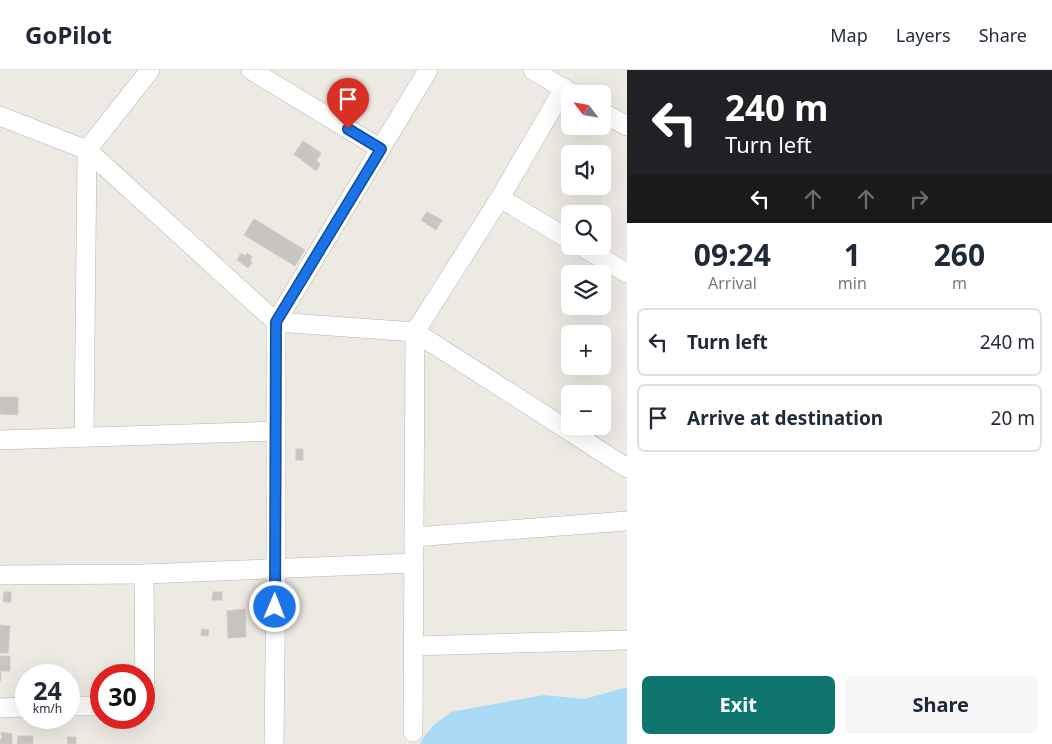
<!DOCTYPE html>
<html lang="en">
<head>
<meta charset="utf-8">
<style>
  :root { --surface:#fff; --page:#f6f6f7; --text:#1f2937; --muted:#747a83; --line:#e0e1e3; --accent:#0f766e }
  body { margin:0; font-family:"Noto Sans",sans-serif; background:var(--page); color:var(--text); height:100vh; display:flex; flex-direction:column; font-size:19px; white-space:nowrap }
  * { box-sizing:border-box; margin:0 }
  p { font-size:16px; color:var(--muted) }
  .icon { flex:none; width:28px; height:28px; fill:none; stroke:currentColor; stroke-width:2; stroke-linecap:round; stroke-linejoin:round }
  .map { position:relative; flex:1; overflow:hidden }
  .details { display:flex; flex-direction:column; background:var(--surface); width:425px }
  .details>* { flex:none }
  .top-card { background:#202124; color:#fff; overflow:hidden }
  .needle { width:32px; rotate:301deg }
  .buttons { position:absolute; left:561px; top:15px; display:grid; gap:10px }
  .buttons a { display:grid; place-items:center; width:50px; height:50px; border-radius:8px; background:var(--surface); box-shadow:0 5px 20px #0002; font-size:25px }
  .speed { position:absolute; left:15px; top:594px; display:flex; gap:10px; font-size:25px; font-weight:700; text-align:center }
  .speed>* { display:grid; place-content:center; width:65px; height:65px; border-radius:50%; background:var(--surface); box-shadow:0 5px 20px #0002; line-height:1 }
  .speed small { font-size:12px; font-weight:400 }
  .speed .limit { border:8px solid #d22; background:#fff; color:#111 }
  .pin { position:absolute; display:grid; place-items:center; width:42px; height:42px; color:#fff; margin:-51px -21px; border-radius:50% 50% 50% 0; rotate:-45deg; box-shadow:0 0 5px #0007 }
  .pin .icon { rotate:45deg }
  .me { position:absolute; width:55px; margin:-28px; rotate:1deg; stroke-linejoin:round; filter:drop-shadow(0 0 4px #0008) }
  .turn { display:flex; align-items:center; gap:18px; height:105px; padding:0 15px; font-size:22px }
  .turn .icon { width:65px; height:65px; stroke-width:2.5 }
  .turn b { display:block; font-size:35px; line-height:42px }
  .lanes { display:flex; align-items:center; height:48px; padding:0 15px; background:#0003; justify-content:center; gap:25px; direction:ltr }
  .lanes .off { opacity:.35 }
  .eta { display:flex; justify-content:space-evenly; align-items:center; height:85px; text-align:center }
  .eta b { font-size:30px; font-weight:700; line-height:35px }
  .action { display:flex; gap:10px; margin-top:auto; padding:10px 15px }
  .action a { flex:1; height:58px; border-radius:8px; background:var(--accent); color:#fff; font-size:20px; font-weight:700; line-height:58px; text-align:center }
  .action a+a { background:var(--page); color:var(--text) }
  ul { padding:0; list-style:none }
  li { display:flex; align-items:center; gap:15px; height:68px; margin:0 10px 8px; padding:0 5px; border:2px solid var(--line); border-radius:8px }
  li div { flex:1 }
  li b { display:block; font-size:19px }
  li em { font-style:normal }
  header { display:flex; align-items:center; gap:30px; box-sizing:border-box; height:70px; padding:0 25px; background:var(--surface); border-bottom:1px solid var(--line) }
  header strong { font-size:24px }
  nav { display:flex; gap:28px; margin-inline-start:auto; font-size:18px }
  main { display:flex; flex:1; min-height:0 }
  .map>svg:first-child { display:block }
  .water { fill:#a9dbf7 }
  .building { fill:#c8c5c0; stroke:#d1ccc3 }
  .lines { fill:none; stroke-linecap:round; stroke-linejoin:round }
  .minor-casing { stroke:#b1b4b8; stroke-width:20 }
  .minor { stroke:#fff; stroke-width:19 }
  .route-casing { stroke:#114b97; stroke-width:12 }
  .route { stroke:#1a73e8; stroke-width:9 }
</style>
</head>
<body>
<header>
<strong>GoPilot</strong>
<nav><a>Map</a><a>Layers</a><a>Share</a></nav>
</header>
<main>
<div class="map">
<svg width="627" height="674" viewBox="0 0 627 674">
  <rect width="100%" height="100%" fill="#edeae4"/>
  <path class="water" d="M 625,618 L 627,619 L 627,674 L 420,674 L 423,668 L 435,654 L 451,642 L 544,625 L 584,629 Z"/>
  <g class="building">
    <path d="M 303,71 L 321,83 L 312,98 L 294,84 Z"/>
    <path d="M 316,91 L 320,94 L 316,101 L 312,98 Z"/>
    <path d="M 427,142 L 442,150 L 436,160 L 421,150 Z"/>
    <path d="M 254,149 L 305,180 L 295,196 L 244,165 Z"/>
    <path d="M 241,183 L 245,186 L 247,183 L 252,187 L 250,191 L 252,192 L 248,198 L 237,190 Z"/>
    <path d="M 0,327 L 18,327 L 18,345 L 0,344 Z"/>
    <rect x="296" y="379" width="7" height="11"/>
    <path d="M 4,522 L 11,522 L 11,532 L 3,532 Z"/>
    <path d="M 213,522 L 222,522 L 222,530 L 212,530 Z"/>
    <path d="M 245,539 L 246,567 L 228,568 L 227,541 Z"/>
    <path d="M 0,555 L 10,556 L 8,583 L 0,583 Z"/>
    <path d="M 202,559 L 209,560 L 208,566 L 201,565 Z"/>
    <path d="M 0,586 L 10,586 L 10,601 L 1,601 L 1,611 L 0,611 Z"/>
    <path d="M 1,662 L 12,664 L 12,674 L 0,674 L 0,669 L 2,669 Z"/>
    <path d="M 18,666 L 33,666 L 33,674 L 17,674 Z"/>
    <path d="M 67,667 L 76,667 L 76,674 L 68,674 Z"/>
  </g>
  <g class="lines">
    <g class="minor-casing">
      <g id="minor">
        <path d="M 251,0 L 381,79"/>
        <path d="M 428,0 L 276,252 L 415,262 L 627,398"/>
        <path d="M 533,0 L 573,24"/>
        <path d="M 602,42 L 627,56"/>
        <path d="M 0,46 L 87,80 L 276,252 L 276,498 L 274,674"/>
        <path d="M 500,128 L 570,170"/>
        <path d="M 581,176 L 627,203"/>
        <path d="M 84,367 L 87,80 L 150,0"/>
        <path d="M 0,370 L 276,361"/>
        <path d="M 414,467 L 627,451"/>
        <path d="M 144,504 L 145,635 L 144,635"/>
        <path d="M 0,505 L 144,504 L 414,493"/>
        <path d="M 413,576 L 627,570"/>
        <path d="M 69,636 L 101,636"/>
        <path d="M 0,638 L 26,637"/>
        <path d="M 413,662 L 415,262 L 500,128 L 564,18"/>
      </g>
    </g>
    <use href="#minor" class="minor"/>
  </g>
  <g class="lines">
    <g class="route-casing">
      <path id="route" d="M 275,537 L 276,252 L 381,79 L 348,59"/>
    </g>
    <use href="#route" class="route"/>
  </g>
</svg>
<div class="buttons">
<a><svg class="needle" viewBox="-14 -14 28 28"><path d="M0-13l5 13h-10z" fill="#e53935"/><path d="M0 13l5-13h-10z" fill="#747a83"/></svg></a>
<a><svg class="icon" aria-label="sound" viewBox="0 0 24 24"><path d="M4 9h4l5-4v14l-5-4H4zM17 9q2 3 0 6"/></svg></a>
<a><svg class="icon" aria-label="search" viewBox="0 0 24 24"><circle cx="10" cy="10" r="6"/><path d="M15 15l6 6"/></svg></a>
<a><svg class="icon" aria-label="layers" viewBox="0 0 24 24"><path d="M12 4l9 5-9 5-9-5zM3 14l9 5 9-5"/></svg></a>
<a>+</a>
<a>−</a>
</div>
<div class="speed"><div>24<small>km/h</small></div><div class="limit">30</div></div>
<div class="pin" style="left:348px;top:59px;background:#d93025"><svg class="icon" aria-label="arrive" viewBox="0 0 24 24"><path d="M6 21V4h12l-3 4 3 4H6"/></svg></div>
<svg class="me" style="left:275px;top:537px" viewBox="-20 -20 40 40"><circle r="17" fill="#1a73e8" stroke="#fff" stroke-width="3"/><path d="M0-11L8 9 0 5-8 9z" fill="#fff"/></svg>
</div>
<section class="details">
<div class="top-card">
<div class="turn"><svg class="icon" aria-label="left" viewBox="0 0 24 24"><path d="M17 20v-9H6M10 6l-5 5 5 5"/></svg><div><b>240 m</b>Turn left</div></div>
<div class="lanes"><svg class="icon" aria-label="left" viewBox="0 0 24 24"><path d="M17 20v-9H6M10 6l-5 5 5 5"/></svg><svg class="icon off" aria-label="ahead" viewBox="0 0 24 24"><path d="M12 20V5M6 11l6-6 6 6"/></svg><svg class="icon off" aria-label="ahead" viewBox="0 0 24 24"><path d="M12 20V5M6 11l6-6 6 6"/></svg><svg class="icon off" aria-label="right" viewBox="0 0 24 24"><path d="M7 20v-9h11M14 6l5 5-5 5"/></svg></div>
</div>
<div class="eta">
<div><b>09:24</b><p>Arrival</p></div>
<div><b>1</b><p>min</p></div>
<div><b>260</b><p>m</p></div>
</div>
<ul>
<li><svg class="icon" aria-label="left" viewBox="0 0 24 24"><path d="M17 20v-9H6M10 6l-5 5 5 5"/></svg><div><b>Turn left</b></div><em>240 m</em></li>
<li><svg class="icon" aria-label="arrive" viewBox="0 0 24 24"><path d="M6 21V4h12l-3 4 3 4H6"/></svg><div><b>Arrive at destination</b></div><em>20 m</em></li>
</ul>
<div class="action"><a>Exit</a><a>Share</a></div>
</section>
</main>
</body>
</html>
